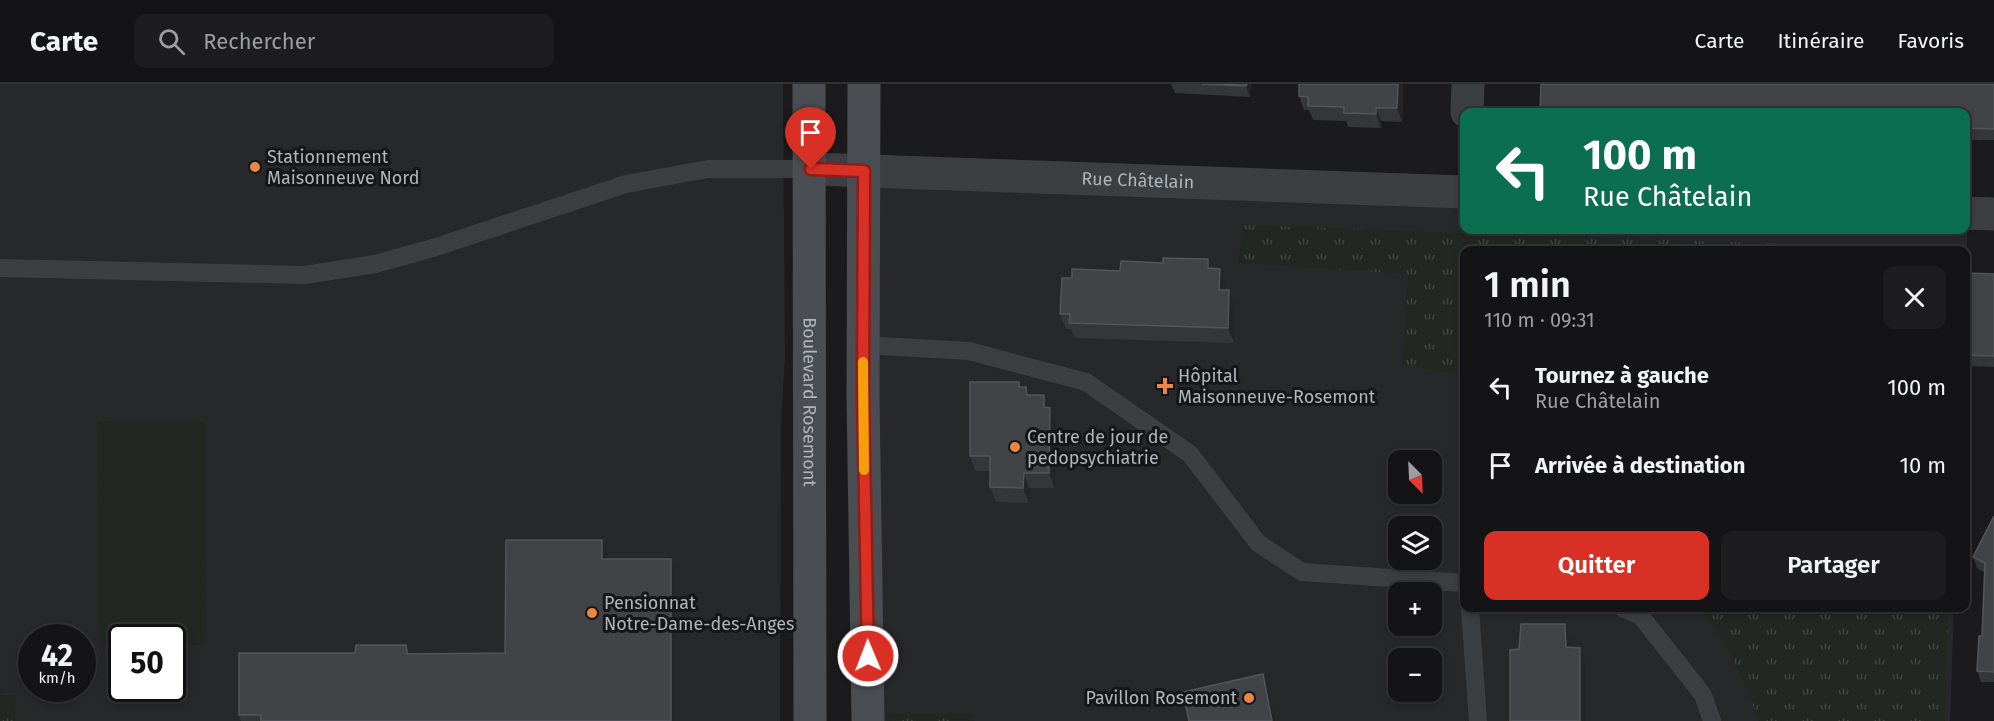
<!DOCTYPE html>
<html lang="fr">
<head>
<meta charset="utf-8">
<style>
  :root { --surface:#141416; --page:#1d1d1f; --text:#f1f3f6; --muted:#9d9ea1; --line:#333335; --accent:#d93025 }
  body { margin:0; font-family:"Fira Sans",sans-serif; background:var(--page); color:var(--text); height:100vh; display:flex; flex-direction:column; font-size:22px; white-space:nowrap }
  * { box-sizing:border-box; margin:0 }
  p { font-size:20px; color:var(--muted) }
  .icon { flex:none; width:33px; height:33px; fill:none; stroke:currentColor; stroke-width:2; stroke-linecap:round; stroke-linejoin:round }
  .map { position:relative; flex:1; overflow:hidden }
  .panel { position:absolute; left:1460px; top:162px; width:510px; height:366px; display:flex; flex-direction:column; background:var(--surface); border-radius:12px; box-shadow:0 3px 9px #0003,0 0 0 2px var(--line) }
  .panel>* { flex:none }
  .guide { position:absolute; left:1460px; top:24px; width:510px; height:126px; border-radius:12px; box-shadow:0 3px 9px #0003,0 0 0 2px var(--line); background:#0b6e4f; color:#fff; overflow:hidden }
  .needle { width:39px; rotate:156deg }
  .buttons { position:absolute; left:1388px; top:366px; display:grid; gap:12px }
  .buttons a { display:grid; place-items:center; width:54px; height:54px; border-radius:12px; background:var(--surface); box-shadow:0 3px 9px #0003,0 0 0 2px var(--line); font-size:30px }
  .speed { position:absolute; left:18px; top:540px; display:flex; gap:12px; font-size:30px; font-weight:700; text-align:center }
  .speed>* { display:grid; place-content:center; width:78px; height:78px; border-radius:50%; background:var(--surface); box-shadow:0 3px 9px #0003,0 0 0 2px var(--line); line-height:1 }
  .speed small { font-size:15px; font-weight:400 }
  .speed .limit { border:3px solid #111; border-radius:9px; background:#fff; color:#111 }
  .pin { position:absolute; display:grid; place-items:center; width:51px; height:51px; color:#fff; margin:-62px -26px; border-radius:50% 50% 50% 0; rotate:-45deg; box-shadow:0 0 6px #0007 }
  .pin .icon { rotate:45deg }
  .me { position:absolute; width:66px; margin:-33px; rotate:359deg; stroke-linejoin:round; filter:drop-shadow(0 0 4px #0008) }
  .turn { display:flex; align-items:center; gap:21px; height:126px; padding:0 24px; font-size:27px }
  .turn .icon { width:78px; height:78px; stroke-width:2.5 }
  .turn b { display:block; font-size:42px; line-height:51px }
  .round { display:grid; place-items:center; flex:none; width:63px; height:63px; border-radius:12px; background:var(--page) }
  .summary { display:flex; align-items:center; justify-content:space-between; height:102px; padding:0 24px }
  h1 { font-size:36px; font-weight:600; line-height:45px }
  .primary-button { display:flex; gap:12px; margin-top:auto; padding:12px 24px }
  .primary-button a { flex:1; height:69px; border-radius:12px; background:var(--accent); color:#fff; font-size:24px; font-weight:600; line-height:69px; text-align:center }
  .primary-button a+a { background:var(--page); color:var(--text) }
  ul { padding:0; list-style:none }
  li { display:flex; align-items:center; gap:18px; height:78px; padding:0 24px }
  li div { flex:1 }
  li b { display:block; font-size:22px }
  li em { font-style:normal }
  header { display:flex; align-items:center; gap:36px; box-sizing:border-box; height:84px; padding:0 30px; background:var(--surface); border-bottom:2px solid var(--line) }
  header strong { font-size:28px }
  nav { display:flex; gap:33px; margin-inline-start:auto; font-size:21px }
  .search { width:420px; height:54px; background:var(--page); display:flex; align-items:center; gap:15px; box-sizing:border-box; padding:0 21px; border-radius:12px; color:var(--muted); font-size:22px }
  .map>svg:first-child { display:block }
  .built { fill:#27282a; fill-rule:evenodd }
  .grass { fill:url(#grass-tufts) }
  .pitch { fill:#222821 }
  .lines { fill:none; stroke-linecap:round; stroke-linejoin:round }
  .service { stroke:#3c3f42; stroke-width:18 }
  .minor { stroke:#3c3f42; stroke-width:33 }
  .secondary { stroke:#4a4e52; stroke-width:33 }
  .wall { fill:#343638 }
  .shaded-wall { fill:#252527 }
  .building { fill:#414346; stroke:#525559; stroke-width:1.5 }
  .route-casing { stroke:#8d1f18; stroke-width:15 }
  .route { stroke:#d93025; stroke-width:10 }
  .slow { stroke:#f59e0b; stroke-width:10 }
  .poi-dot { fill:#eb8745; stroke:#161618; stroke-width:2 }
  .labels { text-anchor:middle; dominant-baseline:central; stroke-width:6; stroke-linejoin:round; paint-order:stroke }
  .poi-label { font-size:18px; fill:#aeb6bc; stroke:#161618; text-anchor:start }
  .street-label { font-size:18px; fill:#aeb6bc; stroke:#161618 }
</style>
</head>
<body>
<header>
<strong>Carte</strong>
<div class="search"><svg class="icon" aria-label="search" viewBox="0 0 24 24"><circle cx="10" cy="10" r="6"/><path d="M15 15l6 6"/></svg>Rechercher</div>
<nav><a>Carte</a><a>Itinéraire</a><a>Favoris</a></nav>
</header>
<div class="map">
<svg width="1994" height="637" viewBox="0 0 1994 637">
  <defs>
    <pattern id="grass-tufts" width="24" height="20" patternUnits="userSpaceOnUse" patternTransform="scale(1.5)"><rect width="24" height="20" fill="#222821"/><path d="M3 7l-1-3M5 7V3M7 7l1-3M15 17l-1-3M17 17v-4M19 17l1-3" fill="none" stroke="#40453f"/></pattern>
  </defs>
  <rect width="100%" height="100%" fill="#1b1b1d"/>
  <g class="built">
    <path d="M 0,0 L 783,0 L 785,276 L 781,337 L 780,637 L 0,637 ZM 32,554 L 82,554 L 82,604 L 32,604 ZM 122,554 L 172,554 L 172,604 L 122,604 Z"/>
    <path d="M 864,87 L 1464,110 L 1464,146 L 1965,146 L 1968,129 L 1965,227 L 1965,166 L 1464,166 L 1464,524 L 1954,524 L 1950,637 L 868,637 ZM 1398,376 L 1431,376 L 1431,410 L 1398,410 ZM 1398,442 L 1431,442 L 1431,476 L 1398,476 ZM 1398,508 L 1431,508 L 1431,542 L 1398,542 ZM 1398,574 L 1431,574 L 1431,608 L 1398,608 Z"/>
  </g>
  <g class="grass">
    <path d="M 1243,141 L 1959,166 L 1464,166 L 1464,292 L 1402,280 L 1408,190 L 1238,179 Z"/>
    <path d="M 1699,524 L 1948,524 L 1945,637 L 1759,637 C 1744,597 1727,556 1699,524 Z"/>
    <path d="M 0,610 L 16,611 L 15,637 L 0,637 Z"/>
    <path d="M 889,629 L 974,630 L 974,637 L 889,637 Z"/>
  </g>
  <path class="pitch" d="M 98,337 L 205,338 L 206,561 L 173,561 L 172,554 L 122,554 L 121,560 L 99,560 Z"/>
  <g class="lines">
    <g class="service">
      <path d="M 0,184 L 305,191 L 375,180 L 433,164 L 626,100 L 708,85 L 811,85"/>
      <path d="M 863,261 L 969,267 L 1086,298 L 1190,370 L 1258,459 L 1302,488 L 1464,499"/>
      <path d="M 1470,524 L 1478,637"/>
      <path d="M 1622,524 L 1640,531 L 1703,611 L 1712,637"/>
    </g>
    <g class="minor">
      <path d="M 1467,28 L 1468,0"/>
      <path id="s1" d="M 811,85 L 1464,108"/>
      <path d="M 1965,129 L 1994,130"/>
    </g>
    <g class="secondary">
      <path id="s2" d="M 809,0 L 810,637"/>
      <path d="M 864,0 L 863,312 L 868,637"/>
    </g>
  </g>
  <g class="wall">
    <path d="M 1171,0 L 1251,0 L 1250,13 L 1175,9 Z"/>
    <path d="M 1299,0 L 1402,0 L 1403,3 L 1402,38 L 1381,37 L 1381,44 L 1348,43 L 1346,37 L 1313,36 L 1309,26 L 1304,26 L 1299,12 Z"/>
    <path d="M 1994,0 L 1994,56 L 1965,56 L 1965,28 L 1540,28 Z"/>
    <path d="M 1208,175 L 1211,184 L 1226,200 L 1225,206 L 1229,206 L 1235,221 L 1234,259 L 1075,254 L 1071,245 L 1066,245 L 1060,230 L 1072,194 L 1120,187 L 1163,179 Z"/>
    <path d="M 1994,190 L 1994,283 L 1967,282 L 1965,277 L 1965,214 Z"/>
    <path d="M 1019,298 L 1020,303 L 1029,311 L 1048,323 L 1055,339 L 1055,404 L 1029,404 L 1029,419 L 996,418 L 990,403 L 990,387 L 975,387 L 970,372 Z"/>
    <path d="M 1994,432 L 1994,598 L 1981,598 L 1977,587 L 1982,552 L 1984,488 L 1977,484 L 1973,473 Z"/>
    <path d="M 602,456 L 606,467 L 606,475 L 671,475 L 675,486 L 675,637 L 241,637 L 239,631 L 355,569 L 406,561 L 409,570 L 505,569 Z"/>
  </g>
  <g class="shaded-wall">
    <path d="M 1247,0 L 1251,0 L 1250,13 L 1246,2 Z"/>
    <path d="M 1398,0 L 1402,0 L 1403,3 L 1402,38 L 1397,24 Z"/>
    <path d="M 1376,24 L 1381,37 L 1381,44 L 1376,30 Z"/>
    <path d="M 1208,175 L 1213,190 L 1208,184 Z"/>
    <path d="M 1220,185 L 1226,200 L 1225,221 L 1219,206 Z"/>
    <path d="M 1229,206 L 1235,221 L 1234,259 L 1228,244 Z"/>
    <path d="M 1044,311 L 1050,326 L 1044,323 Z"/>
    <path d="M 1050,324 L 1055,339 L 1055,404 L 1049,389 Z"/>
    <path d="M 1024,389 L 1029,404 L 1029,419 L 1023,404 Z"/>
    <path d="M 602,456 L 606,467 L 606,486 L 602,475 Z"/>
    <path d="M 671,475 L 675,486 L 675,637 L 671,637 Z"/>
    <path d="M 1565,540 L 1570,555 L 1571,578 L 1566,563 Z"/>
    <path d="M 1580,564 L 1585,579 L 1585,637 L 1580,637 Z"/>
    <path d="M 1263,590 L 1268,605 L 1275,637 L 1272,637 Z"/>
  </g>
  <g class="building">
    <path d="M 1202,0 L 1247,0 L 1246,2 Z"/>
    <path d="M 1299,0 L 1398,0 L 1397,24 L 1376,24 L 1376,30 L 1344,29 L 1344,23 L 1308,22 L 1308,13 L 1299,12 Z"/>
    <path d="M 1541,0 L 1994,0 L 1994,45 L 1965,44 L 1965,28 L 1645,28 L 1592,27 L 1592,28 L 1540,28 Z"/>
    <path d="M 1163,174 L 1208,175 L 1208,184 L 1220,185 L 1219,206 L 1229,206 L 1228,244 L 1069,239 L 1070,230 L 1060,230 L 1062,194 L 1072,194 L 1072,185 L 1120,187 L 1121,177 L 1163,179 Z"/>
    <path d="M 1966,189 L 1994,190 L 1994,272 L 1965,271 Z"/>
    <path d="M 970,298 L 1019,298 L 1019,303 L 1026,303 L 1027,311 L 1044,311 L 1044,323 L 1050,324 L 1049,389 L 1024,389 L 1023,404 L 990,403 L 990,372 L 970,372 Z"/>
    <path d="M 1994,432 L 1994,588 L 1977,587 L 1979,552 L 1982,552 L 1985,479 L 1973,473 Z"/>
    <path d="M 506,456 L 602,456 L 602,475 L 671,475 L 671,637 L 261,637 L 261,631 L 239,631 L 239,569 L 355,569 L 356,561 L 406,561 L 407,570 L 505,569 Z"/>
    <path d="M 1521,540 L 1565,540 L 1566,563 L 1580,564 L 1580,637 L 1510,637 L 1510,566 L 1519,565 Z"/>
    <path d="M 1263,590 L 1272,637 L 1189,637 L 1183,608 Z"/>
  </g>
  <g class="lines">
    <g class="route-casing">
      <path id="route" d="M 811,85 L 864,87 L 863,312 L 868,572"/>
    </g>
    <use href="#route" class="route"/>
    <path class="slow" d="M 863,278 L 864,386"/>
  </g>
  <g class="poi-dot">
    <circle cx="255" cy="83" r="6"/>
    <path d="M1162 293h6v6h6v6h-6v6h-6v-6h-6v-6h6z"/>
    <circle cx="1015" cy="363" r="6"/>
    <circle cx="592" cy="529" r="6"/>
    <circle cx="1249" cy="614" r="6"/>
  </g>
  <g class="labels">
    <g class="poi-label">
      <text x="267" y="73">Stationnement<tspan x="267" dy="21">Maisonneuve Nord</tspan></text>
      <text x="1178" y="292">Hôpital<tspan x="1178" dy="21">Maisonneuve-Rosemont</tspan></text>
      <text x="1027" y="353">Centre de jour de<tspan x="1027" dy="21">pedopsychiatrie</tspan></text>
      <text x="604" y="519">Pensionnat<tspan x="604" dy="21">Notre-Dame-des-Anges</tspan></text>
      <text x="1237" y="614" text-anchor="end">Pavillon Rosemont</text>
    </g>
    <g class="street-label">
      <text stroke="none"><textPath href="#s1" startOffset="327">Rue Châtelain</textPath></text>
      <text stroke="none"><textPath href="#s2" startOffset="318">Boulevard Rosemont</textPath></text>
    </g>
  </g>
</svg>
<div class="buttons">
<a><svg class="needle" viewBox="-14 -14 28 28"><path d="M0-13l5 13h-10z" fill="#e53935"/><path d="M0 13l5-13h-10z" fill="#9d9ea1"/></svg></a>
<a><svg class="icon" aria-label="layers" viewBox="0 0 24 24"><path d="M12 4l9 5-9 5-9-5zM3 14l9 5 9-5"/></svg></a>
<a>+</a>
<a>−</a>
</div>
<div class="speed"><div>42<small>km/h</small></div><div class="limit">50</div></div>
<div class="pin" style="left:811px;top:85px;background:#d93025"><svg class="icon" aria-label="arrive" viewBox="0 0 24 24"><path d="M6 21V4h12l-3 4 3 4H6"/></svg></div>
<svg class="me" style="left:868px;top:572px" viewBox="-20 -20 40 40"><circle r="17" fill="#d93025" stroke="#fff" stroke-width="3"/><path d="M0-11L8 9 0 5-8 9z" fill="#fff"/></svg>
<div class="guide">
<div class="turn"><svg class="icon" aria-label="left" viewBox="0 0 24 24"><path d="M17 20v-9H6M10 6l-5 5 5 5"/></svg><div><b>100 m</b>Rue Châtelain</div></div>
</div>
<section class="panel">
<div class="summary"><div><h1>1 min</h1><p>110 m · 09:31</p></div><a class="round"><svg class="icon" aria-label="close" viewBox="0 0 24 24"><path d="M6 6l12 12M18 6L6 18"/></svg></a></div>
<ul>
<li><svg class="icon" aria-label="left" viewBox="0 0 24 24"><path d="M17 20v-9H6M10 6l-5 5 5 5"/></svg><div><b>Tournez à gauche</b><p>Rue Châtelain</p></div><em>100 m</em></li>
<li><svg class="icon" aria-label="arrive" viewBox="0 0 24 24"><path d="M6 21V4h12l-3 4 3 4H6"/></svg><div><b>Arrivée à destination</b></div><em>10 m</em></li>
</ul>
<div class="primary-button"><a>Quitter</a><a>Partager</a></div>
</section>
</div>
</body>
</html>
